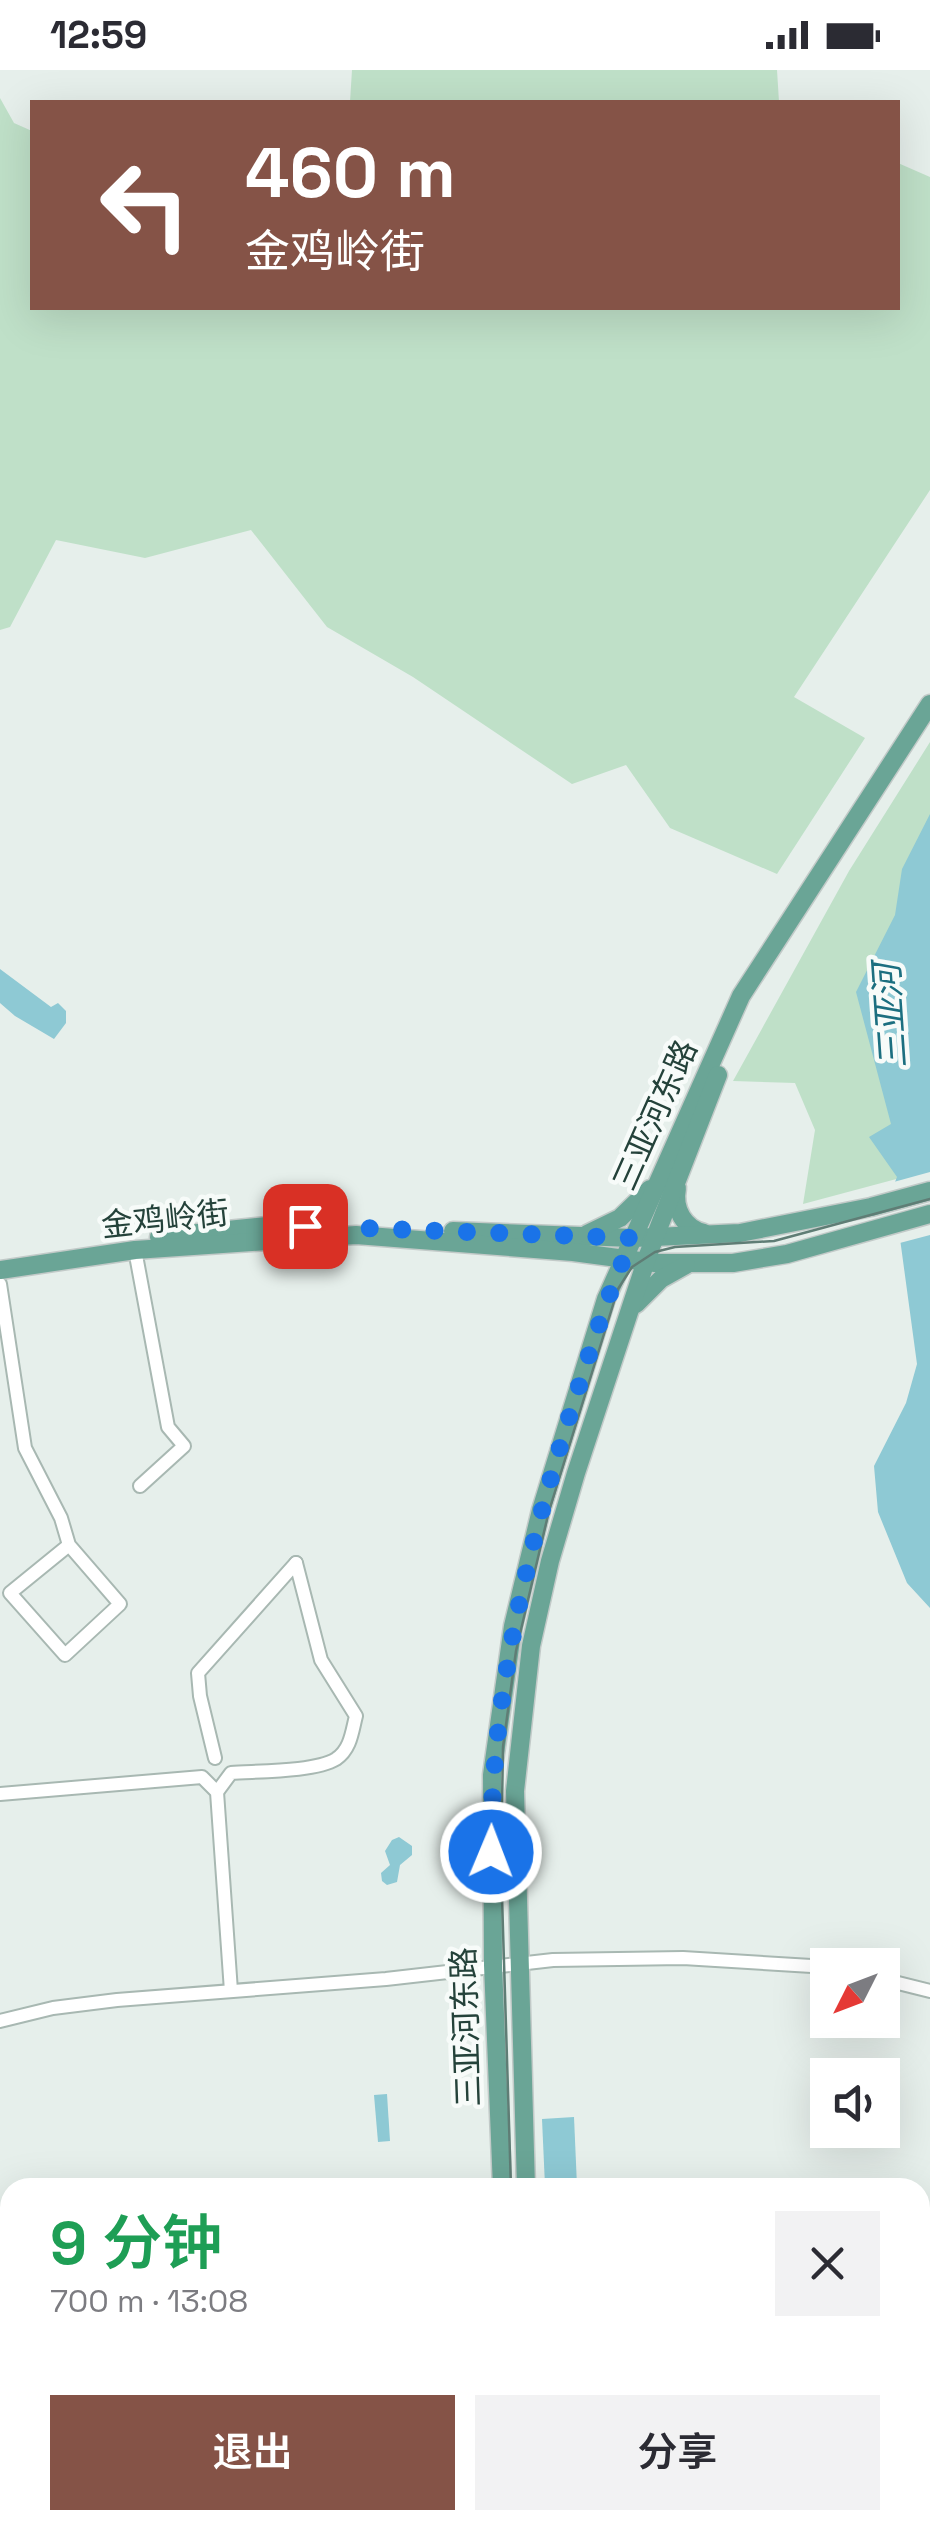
<!DOCTYPE html>
<html lang="zh">
<head>
<meta charset="utf-8">
<style>
  :root { --surface:#fff; --page:#f2f2f3; --text:#2b2b33; --muted:#7c7c81; --accent:#855347 }
  body { margin:0; font-family:"Space Grotesk","Noto Sans SC",sans-serif; background:var(--page); color:var(--text); height:100vh; display:flex; flex-direction:column; font-size:38px; white-space:nowrap }
  * { box-sizing:border-box; margin:0 }
  p { font-size:32px; color:var(--muted) }
  .icon { flex:none; width:55px; height:55px; fill:none; stroke:currentColor; stroke-width:2; stroke-linecap:round; stroke-linejoin:round }
  .map { position:relative; flex:1; overflow:hidden }
  .sheet { position:absolute; left:0px; top:2108px; width:930px; height:352px; display:flex; flex-direction:column; background:var(--surface); border-radius:30px 30px 0 0; box-shadow:0 10px 40px #0002 }
  .sheet>* { flex:none }
  .top-card { position:absolute; left:30px; top:30px; width:870px; height:210px; border-radius:0px; box-shadow:0 10px 40px #0002; background:#855347; color:#fff; overflow:hidden }
  .needle { width:65px; rotate:228deg }
  .tools { position:absolute; left:810px; top:1878px; display:grid; gap:20px }
  .tools a { display:grid; place-items:center; width:90px; height:90px; border-radius:0px; background:var(--surface); box-shadow:0 10px 40px #0002; font-size:50px }
  .pin { position:absolute; display:grid; place-items:center; width:85px; height:85px; color:#fff; margin:-42px; border-radius:20px; box-shadow:0 5px 15px #0006 }
  .me { position:absolute; width:110px; margin:-55px; rotate:1deg; stroke-linejoin:round; filter:drop-shadow(0 0 8px #0008) }
  .turn { display:flex; align-items:center; gap:35px; height:210px; padding:0 50px; font-size:45px }
  .turn .icon { width:130px; height:130px; stroke-width:2.5 }
  .turn b { display:block; font-size:70px; line-height:85px }
  .round { display:grid; place-items:center; flex:none; width:105px; height:105px; border-radius:0px; background:var(--page) }
  .summary { display:flex; align-items:center; justify-content:space-between; height:170px; padding:0 50px }
  h1 { font-size:60px; font-weight:600; line-height:75px; color:#1e9e55 }
  .button { display:flex; gap:20px; margin-top:auto; padding:20px 50px }
  .button a { flex:1; height:115px; border-radius:0px; background:var(--accent); color:#fff; font-size:40px; font-weight:600; line-height:115px; text-align:center }
  .button a+a { background:var(--page); color:var(--text) }
  .status { display:flex; justify-content:space-between; align-items:center; height:70px; padding:0 50px; background:var(--surface); direction:ltr }
  .status svg { height:28px; fill:currentColor }
  .map>svg:first-child { display:block }
  .green { fill:#bfe0c8 }
  .water { fill:#8ec9d4 }
  .pier { fill:#e6efeb }
  .lines { fill:none; stroke-linecap:round; stroke-linejoin:round }
  .minor-casing { stroke:#a8b8b2; stroke-width:16 }
  .major-casing { stroke:#c2cac8; stroke-width:21 }
  .minor { stroke:#fff; stroke-width:12 }
  .major { stroke:#6aa596; stroke-width:18 }
  .tram { stroke:#5f7d75; stroke-width:2.5 }
  .route { stroke:#1a73e8; stroke-width:18; stroke-dasharray:0 32.4 }
  .labels { text-anchor:middle; dominant-baseline:central; stroke-width:9; stroke-linejoin:round; paint-order:stroke }
  .street-label { font-size:32px; fill:#24423a; stroke:#f7fbf9 }
  .water-label { font-size:35px; font-style:italic; fill:#1c6f80; stroke:#f7fbf9 }
</style>
</head>
<body>
<div class="status"><b>12:59</b><svg viewBox="0 0 49 12"><path d="M0 12V9h3v3zM5 12V6h3v6zM10 12V3h3v9zM15 12V0h3v12zM26 1h20v11H26zM47 4h2v5h-2z"/></svg></div>
<div class="map">
<svg width="930" height="2459" viewBox="0 0 930 2459">
  <rect width="100%" height="100%" fill="#e6efeb"/>
  <g class="green">
    <path d="M 352,0 L 777,0 L 779,32 L 350,32 Z"/>
    <path d="M 0,28 L 14,53 L 32,61 L 32,238 L 898,238 L 898,93 L 930,107 L 930,420 L 794,627 L 865,668 L 777,804 L 670,758 L 626,695 L 572,714 L 413,607 L 327,557 L 251,460 L 145,488 L 56,470 L 10,557 L 0,560 Z"/>
    <path d="M 930,672 L 930,1100 L 803,1134 L 815,1060 L 795,1013 L 733,1011 L 849,801 Z"/>
  </g>
  <g class="water">
    <path d="M 930,744 L 930,1538 L 907,1513 L 878,1442 L 874,1396 L 906,1333 L 917,1294 L 893,1117 L 897,1107 L 869,1067 L 891,1054 L 856,922 L 895,845 L 902,799 Z"/>
    <path d="M 0,899 L 51,937 L 58,933 L 66,941 L 66,953 L 54,969 L 15,946 L 0,933 Z"/>
    <path d="M 399,1767 L 412,1776 L 412,1785 L 400,1795 L 397,1812 L 387,1815 L 382,1811 L 381,1803 L 390,1795 L 385,1781 L 392,1770 Z"/>
    <path d="M 387,2024 L 390,2071 L 378,2072 L 374,2025 Z"/>
    <path d="M 574,2047 L 577,2116 L 545,2116 L 542,2049 Z"/>
  </g>
  <path class="pier" d="M 930,1102 L 930,1165 L 896,1174 L 890,1113 Z"/>
  <g class="lines">
    <g class="minor-casing">
      <g id="minor">
        <path d="M 135,1180 L 168,1357 L 184,1376 L 140,1416"/>
        <path d="M 0,1214 L 25,1378 L 61,1448 L 69,1475 L 120,1534 L 65,1585 L 10,1523 L 69,1475"/>
        <path d="M 215,1688 L 200,1626 L 198,1603 L 296,1493"/>
        <path d="M 217,1722 L 231,1703 C 257,1701 315,1702 336,1689 C 351,1679 352,1661 356,1646 L 321,1590 L 296,1493"/>
        <path d="M 0,1724 L 202,1707 L 217,1722 L 231,1921"/>
        <path d="M 882,1909 L 930,1921"/>
        <path d="M 0,1951 L 53,1938 L 117,1930 L 386,1909 L 553,1890 L 683,1888 L 828,1897"/>
      </g>
    </g>
    <g class="major-casing">
      <g id="major">
        <path d="M 677,1118 C 673,1139 684,1158 704,1163"/>
        <path d="M 453,1161 L 633,1168 L 740,1163 L 871,1137 L 930,1121"/>
        <path d="M 587,1164 L 620,1148 L 650,1119"/>
        <path d="M 159,1167 L 267,1156 L 322,1155"/>
        <path d="M 0,1200 L 135,1180 L 356,1165 L 573,1182 L 655,1193 L 733,1193 L 787,1184 L 930,1144"/>
        <path d="M 636,1234 L 661,1209 L 686,1195"/>
        <path d="M 502,2118 L 493,1895 L 492,1705 L 513,1556 L 541,1440 L 606,1229 L 741,926 L 930,634"/>
        <path d="M 526,2118 L 515,1721 L 531,1576 L 550,1491 L 576,1403 L 648,1185 L 718,1005"/>
        <path d="M 496,2459 L 497,2450"/>
        <path d="M 519,2459 L 520,2450"/>
      </g>
    </g>
    <use href="#minor" class="minor"/>
    <use href="#major" class="major"/>
    <g class="tram">
      <path d="M 511,2118 L 501,1795 L 503,1677 L 516,1581 L 549,1441 L 618,1219 L 632,1197 L 655,1182 L 675,1177 L 774,1171 L 930,1129"/>
      <path d="M 504,2459 L 506,2450"/>
    </g>
  </g>
  <g class="lines">
    <path class="route" d="M 305,1156 L 633,1168 C 607,1224 590,1283 571,1341 C 526,1486 491,1630 491,1782"/>
  </g>
  <g class="labels">
    <g class="street-label">
      <text transform="translate(655 1045) rotate(-66)">三亚河东路</text>
      <text transform="translate(165 1149) rotate(-6)">金鸡岭街</text>
      <text transform="translate(466 1957) rotate(-92)">三亚河东路</text>
    </g>
    <g class="water-label">
      <text transform="translate(890 946) rotate(-94)">三亚河</text>
    </g>
  </g>
</svg>
<div class="tools">
<a><svg class="needle" viewBox="-14 -14 28 28"><path d="M0-13l5 13h-10z" fill="#e53935"/><path d="M0 13l5-13h-10z" fill="#7c7c81"/></svg></a>
<a><svg class="icon" aria-label="sound" viewBox="0 0 24 24"><path d="M4 9h4l5-4v14l-5-4H4zM17 9q2 3 0 6"/></svg></a>
</div>
<div class="pin" style="left:305px;top:1156px;background:#d93025"><svg class="icon" aria-label="arrive" viewBox="0 0 24 24"><path d="M6 21V4h12l-3 4 3 4H6"/></svg></div>
<svg class="me" style="left:491px;top:1782px" viewBox="-20 -20 40 40"><circle r="17" fill="#1a73e8" stroke="#fff" stroke-width="3"/><path d="M0-11L8 9 0 5-8 9z" fill="#fff"/></svg>
<div class="top-card">
<div class="turn"><svg class="icon" aria-label="left" viewBox="0 0 24 24"><path d="M17 20v-9H6M10 6l-5 5 5 5"/></svg><div><b>460 m</b>金鸡岭街</div></div>
</div>
<section class="sheet">
<div class="summary"><div><h1>9 分钟</h1><p>700 m · 13:08</p></div><a class="round"><svg class="icon" aria-label="close" viewBox="0 0 24 24"><path d="M6 6l12 12M18 6L6 18"/></svg></a></div>
<div class="button"><a>退出</a><a>分享</a></div>
</section>
</div>
</body>
</html>
